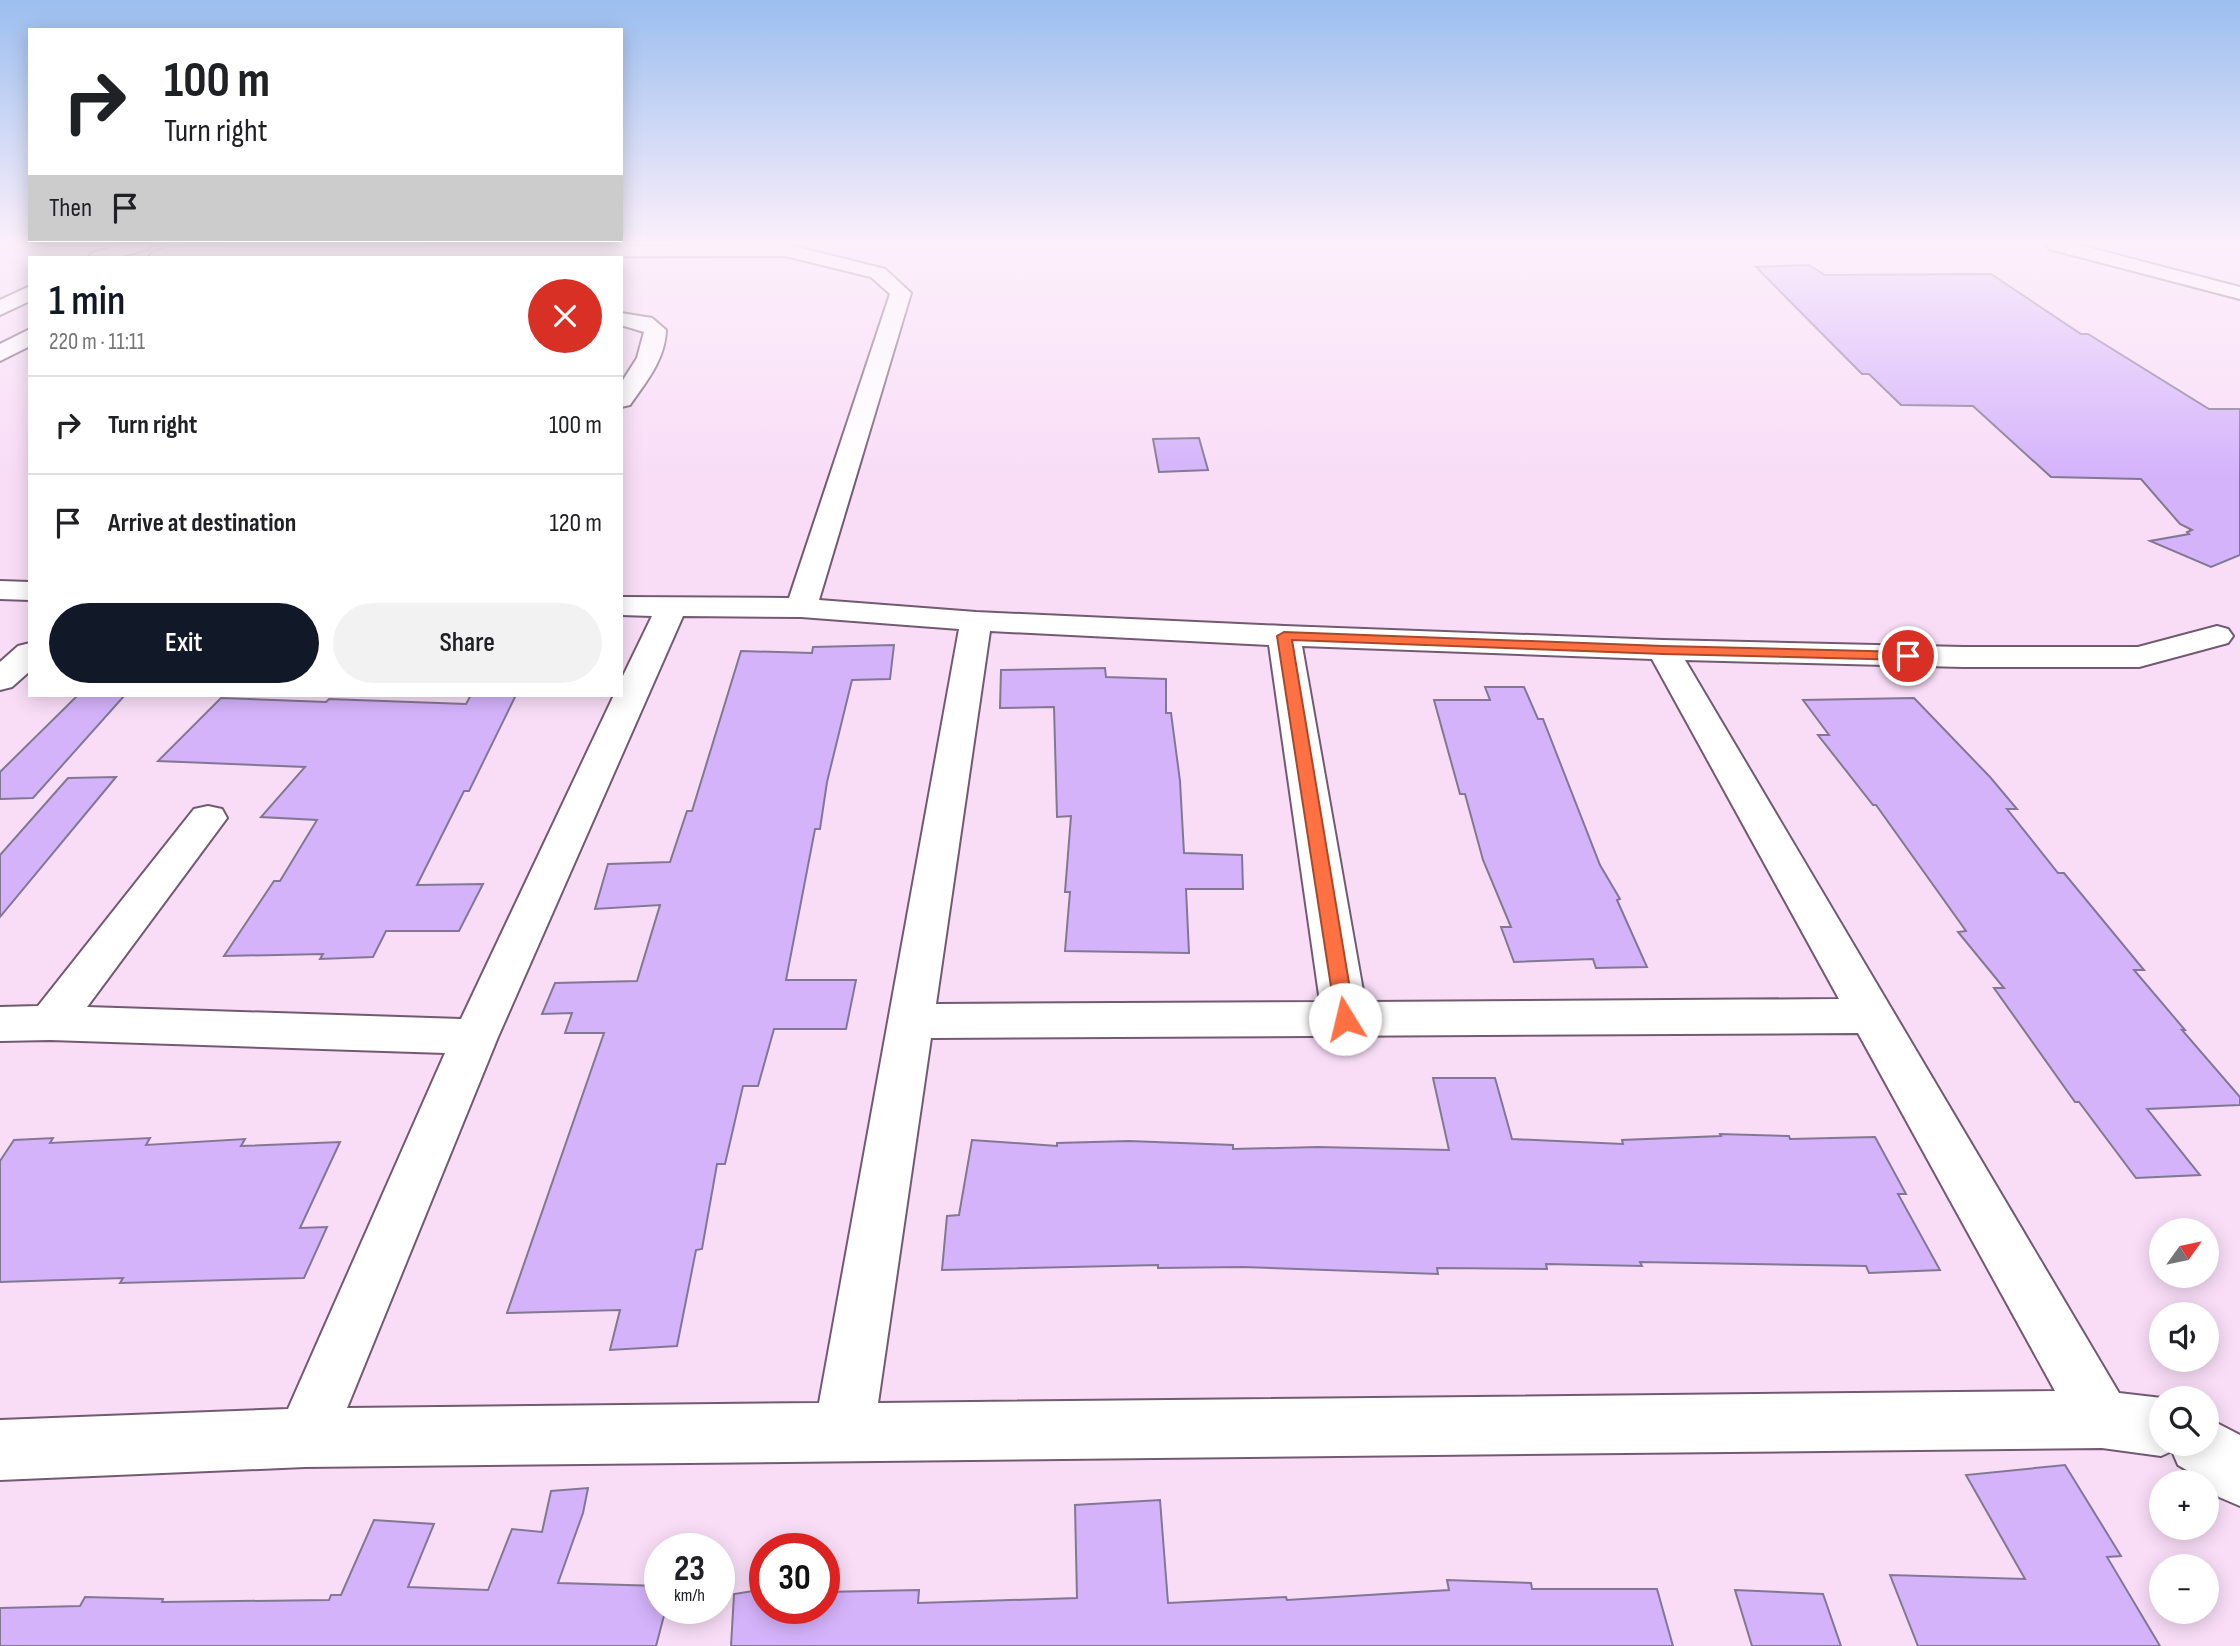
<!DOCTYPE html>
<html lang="en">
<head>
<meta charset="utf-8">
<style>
  :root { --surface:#fff; --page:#f2f2f2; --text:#202124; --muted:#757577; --line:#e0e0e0; --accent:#111827 }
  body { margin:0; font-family:"Sofia Sans Condensed",sans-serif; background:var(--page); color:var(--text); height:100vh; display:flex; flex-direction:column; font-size:26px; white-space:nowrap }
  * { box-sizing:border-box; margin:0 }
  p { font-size:23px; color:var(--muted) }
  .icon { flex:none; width:38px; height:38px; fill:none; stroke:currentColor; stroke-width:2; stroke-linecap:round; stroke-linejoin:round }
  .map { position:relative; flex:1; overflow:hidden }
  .details { position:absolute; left:28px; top:256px; width:595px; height:441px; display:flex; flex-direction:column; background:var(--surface); border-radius:0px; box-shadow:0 4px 18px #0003 }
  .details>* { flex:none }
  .guide { position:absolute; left:28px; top:28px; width:595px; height:214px; border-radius:0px; box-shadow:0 4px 18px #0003; background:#fff; color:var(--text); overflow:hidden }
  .needle { width:46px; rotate:57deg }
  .tools { position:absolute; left:2149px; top:1218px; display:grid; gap:14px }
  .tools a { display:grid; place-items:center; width:70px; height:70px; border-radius:50%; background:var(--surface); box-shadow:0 4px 18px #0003; font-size:35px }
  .speed { position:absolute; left:644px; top:1533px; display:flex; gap:14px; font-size:35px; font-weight:700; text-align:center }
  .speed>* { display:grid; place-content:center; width:91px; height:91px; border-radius:50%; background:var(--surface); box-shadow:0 4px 18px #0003; line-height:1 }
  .speed small { font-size:18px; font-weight:400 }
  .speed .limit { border:10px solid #d22; background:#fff; color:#111 }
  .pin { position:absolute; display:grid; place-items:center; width:60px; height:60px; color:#fff; margin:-30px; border:4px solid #fff; border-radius:50%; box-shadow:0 2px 7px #0007 }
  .me { position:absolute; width:77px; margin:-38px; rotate:351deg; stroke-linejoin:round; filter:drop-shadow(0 0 5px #0008) }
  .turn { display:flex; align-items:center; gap:24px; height:147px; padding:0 21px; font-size:32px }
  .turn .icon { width:91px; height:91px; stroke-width:2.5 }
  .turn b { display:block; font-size:49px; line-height:60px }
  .then { display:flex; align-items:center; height:66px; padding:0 21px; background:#0003; gap:14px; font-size:26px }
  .round { display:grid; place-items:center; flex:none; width:74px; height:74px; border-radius:37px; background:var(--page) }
  .summary { display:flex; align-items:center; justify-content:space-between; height:119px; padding:0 21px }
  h1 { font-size:42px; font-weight:600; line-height:52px; color:var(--accent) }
  .action { display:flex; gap:14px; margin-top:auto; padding:14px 21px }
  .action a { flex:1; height:80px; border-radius:42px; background:var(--accent); color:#fff; font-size:28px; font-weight:600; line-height:80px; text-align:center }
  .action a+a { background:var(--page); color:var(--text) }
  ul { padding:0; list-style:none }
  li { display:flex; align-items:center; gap:21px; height:98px; padding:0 21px; border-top:2px solid var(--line) }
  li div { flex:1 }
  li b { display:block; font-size:26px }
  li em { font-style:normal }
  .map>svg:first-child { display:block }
  .building { fill:#d4b3fb; stroke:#837793; stroke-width:2 }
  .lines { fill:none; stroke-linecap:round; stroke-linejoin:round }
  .minor-casing { stroke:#725a70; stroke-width:4 }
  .minor { fill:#fff; fill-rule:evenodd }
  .route { fill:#ff7043; stroke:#a6492c; stroke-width:2 }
</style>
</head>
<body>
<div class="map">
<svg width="2240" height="1646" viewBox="0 0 2240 1646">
  <rect width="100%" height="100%" fill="#f9ddf7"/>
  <g class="building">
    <path d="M 1809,265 L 1825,275 L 1991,274 L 2081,334 L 2088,334 L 2209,409 L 2240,409 L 2240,555 L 2211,567 L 2150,541 L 2189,534 L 2187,532 L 2192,530 L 2180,524 L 2141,479 L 2051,477 L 1973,406 L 1901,405 L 1869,374 L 1862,374 L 1756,267 Z"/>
    <path d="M 1199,438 L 1208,470 L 1159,472 L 1153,439 Z"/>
    <path d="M 894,645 L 890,679 L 852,680 L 827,782 L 820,829 L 815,829 L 786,980 L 856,980 L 846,1029 L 774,1029 L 758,1086 L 743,1086 L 725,1164 L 717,1164 L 702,1249 L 696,1250 L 677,1346 L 610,1350 L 620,1310 L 507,1313 L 604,1033 L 565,1033 L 572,1013 L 542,1014 L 555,983 L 637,981 L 660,905 L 595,909 L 608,864 L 670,862 L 687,811 L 692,811 L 741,651 L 812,653 L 813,647 Z"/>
    <path d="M 1105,668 L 1106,677 L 1166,679 L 1166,713 L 1171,713 L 1180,781 L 1184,853 L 1242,855 L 1243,889 L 1186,889 L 1189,953 L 1065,951 L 1070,892 L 1065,892 L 1071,816 L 1057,817 L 1054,707 L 1000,708 L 1001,670 Z"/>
    <path d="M 1485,687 L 1524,687 L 1538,719 L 1543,719 L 1600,865 L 1620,899 L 1617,900 L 1647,967 L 1596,968 L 1593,959 L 1514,962 L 1501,927 L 1511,927 L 1483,860 L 1465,794 L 1460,794 L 1434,700 L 1490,700 Z"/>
    <path d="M 78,695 L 125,695 L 33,798 L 0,799 L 0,772 Z"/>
    <path d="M 471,695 L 516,695 L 469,791 L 464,791 L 417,885 L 483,884 L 459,931 L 386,931 L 373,957 L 320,959 L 323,954 L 224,956 L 274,881 L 280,881 L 317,820 L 261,817 L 305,767 L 158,761 L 221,698 L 326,702 L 329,699 L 466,704 Z"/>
    <path d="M 1914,698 L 1990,777 L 2017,809 L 2007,809 L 2058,873 L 2064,873 L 2144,970 L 2134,970 L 2185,1030 L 2182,1030 L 2240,1097 L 2240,1105 L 2147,1109 L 2200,1175 L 2136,1178 L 2079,1102 L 2075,1102 L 1994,988 L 2004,988 L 1958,932 L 1966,931 L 1876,805 L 1873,805 L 1818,735 L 1829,735 L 1803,700 Z"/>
    <path d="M 116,777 L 0,917 L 0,855 L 68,778 Z"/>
    <path d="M 1433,1078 L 1495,1078 L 1512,1139 L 1623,1144 L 1622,1140 L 1721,1136 L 1720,1134 L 1789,1136 L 1790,1139 L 1875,1137 L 1906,1194 L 1898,1194 L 1940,1270 L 1869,1273 L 1866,1266 L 1640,1262 L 1642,1266 L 1546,1264 L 1547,1269 L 1437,1268 L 1438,1274 L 1243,1267 L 1158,1268 L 1158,1265 L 942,1270 L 947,1216 L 959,1215 L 972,1140 L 1057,1146 L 1057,1143 L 1129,1141 L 1233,1145 L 1233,1149 L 1318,1147 L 1449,1150 Z"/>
    <path d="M 53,1138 L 50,1143 L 150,1138 L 146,1145 L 245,1139 L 241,1146 L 340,1142 L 300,1228 L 327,1227 L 304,1278 L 120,1283 L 123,1278 L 0,1282 L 0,1161 L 14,1140 Z"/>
    <path d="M 2065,1465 L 2121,1556 L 2107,1557 L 2160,1646 L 1918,1646 L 1890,1575 L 2025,1579 L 1966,1475 Z"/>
    <path d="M 588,1488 L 583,1513 L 558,1583 L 660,1586 L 660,1608 L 666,1608 L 656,1646 L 0,1646 L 0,1608 L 80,1606 L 85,1597 L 163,1599 L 162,1602 L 329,1600 L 331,1595 L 341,1595 L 374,1520 L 434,1524 L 408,1587 L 488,1590 L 512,1529 L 542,1532 L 551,1491 Z"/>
    <path d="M 1160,1500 L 1168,1603 L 1286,1597 L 1287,1600 L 1449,1590 L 1447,1580 L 1531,1583 L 1532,1589 L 1657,1589 L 1673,1646 L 731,1646 L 734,1594 L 765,1589 L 765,1608 L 824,1608 L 824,1592 L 919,1590 L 918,1603 L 1077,1598 L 1075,1505 Z"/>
    <path d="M 1735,1590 L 1823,1594 L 1841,1646 L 1752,1646 Z"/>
  </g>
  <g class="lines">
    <g class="minor-casing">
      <g id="minor">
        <path d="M 119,245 L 150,245 L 148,249 L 119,257 L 89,257 L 92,253 Z"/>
        <path d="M 789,245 L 885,269 L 911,293 L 819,600 L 976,612 L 1284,626 L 1663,640 L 1963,647 L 2138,647 L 2217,626 L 2228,629 L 2233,636 L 2228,643 L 2139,667 L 1963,667 L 1685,660 L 2119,1393 L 2162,1398 L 2161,1444 L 2207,1444 L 2207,1418 L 2240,1435 L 2240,1506 L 2219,1497 L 2207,1486 L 2207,1482 L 2178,1465 L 2172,1451 L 2161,1456 L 2102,1448 L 305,1467 L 0,1480 L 0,1420 L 288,1409 L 445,1053 L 50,1040 L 0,1041 L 0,1007 L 38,1006 L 194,809 L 208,806 L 222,809 L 227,818 L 87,1007 L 461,1019 L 614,695 L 621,695 L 621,680 L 652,616 L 621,615 L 621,597 L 789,598 L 890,294 L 871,277 L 785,256 L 149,257 L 152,253 L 166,247 ZM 683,616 L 801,617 L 959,629 L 819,1403 L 347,1408 L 498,1037 ZM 990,631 L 1269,645 L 1320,1002 L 936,1004 ZM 1302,646 L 1652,659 L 1839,999 L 1365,1002 ZM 1858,1033 L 2055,1391 L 878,1403 L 931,1038 Z"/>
        <path d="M 2047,245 L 2079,245 L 2240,287 L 2240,299 L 2049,249 Z"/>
        <path d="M 30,286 L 30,301 L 0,315 L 0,300 Z"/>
        <path d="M 621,313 L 652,318 L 666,330 C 665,360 646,382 630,405 L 621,407 L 621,383 L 637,358 L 644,332 L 621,325 Z"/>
        <path d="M 30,329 L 30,346 L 0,361 L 0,344 Z"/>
        <path d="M 0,581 L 30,582 L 30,600 L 0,599 Z"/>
        <path d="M 30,643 L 30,671 L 12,687 L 0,690 L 0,662 L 18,646 Z"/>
      </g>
    </g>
    <use href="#minor" class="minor"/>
  </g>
  <linearGradient id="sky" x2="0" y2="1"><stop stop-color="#9bbeef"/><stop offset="0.51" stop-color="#fcf0fb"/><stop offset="1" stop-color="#fcf0fb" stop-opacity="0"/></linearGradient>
  <rect width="2240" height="476" fill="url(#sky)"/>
  <path class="route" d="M 1284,632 L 1663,646 L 1908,652 L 1915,656 L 1908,660 L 1663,654 L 1292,640 L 1355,1019 L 1352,1024 L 1339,1024 L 1336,1019 L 1277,636 Z"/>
</svg>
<div class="tools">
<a><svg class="needle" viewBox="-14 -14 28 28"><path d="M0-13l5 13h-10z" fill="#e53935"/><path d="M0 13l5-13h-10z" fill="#757577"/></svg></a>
<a><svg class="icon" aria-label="sound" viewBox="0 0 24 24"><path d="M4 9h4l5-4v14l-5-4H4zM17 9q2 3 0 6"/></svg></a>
<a><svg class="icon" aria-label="search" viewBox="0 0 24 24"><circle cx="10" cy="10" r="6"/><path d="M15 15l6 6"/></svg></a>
<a>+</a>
<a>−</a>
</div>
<div class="speed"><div>23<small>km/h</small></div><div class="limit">30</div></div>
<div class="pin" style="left:1908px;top:656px;background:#d93025"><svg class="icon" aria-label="arrive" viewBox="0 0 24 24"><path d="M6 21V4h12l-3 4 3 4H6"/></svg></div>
<svg class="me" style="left:1345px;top:1019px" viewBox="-20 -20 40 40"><circle r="19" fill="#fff"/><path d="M0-13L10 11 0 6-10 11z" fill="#ff7043"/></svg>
<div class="guide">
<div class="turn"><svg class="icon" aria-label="right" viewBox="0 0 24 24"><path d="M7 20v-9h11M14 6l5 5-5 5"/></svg><div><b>100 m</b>Turn right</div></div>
<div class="then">Then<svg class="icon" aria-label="arrive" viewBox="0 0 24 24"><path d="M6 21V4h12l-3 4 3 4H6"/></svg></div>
</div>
<section class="details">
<div class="summary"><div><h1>1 min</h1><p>220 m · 11:11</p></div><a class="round" style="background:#d93025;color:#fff"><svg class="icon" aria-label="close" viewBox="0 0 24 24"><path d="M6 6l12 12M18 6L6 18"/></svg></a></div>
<ul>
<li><svg class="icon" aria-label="right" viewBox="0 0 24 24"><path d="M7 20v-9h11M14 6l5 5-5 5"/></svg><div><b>Turn right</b></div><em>100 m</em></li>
<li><svg class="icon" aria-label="arrive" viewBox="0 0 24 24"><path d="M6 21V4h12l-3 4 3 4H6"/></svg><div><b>Arrive at destination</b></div><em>120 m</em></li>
</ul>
<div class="action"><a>Exit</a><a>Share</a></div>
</section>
</div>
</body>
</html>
